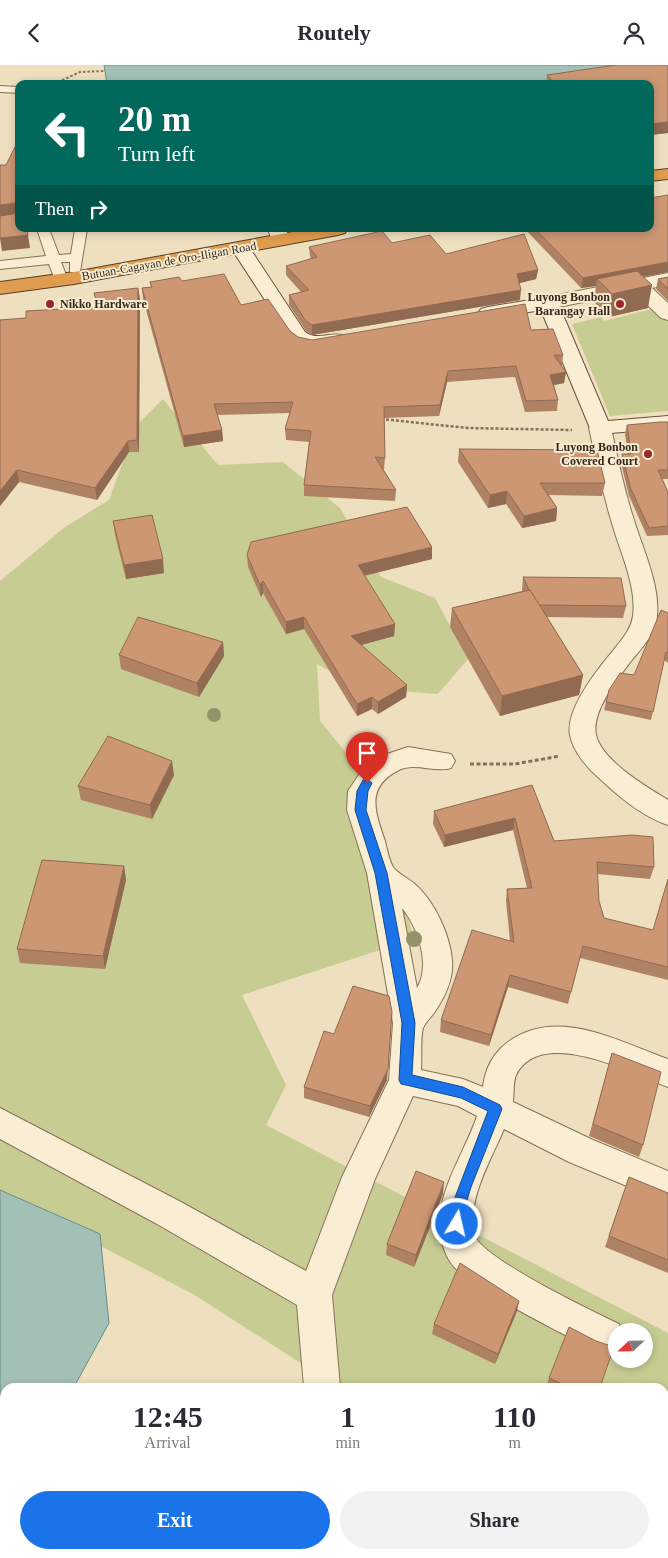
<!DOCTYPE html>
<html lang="en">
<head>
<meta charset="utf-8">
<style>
  :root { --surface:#fff; --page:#f2f2f3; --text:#2b2b33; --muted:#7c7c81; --accent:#1a73e8 }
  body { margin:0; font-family:Georgia,serif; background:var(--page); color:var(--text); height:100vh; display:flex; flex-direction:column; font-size:19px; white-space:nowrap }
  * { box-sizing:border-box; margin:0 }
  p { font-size:16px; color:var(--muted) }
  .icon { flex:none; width:28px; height:28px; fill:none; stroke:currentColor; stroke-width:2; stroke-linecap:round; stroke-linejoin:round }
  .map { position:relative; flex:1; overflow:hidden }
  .details { position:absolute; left:0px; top:1318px; width:669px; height:176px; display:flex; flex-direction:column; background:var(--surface); border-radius:15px 15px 0 0; box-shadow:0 2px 8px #0003 }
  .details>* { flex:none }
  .guide { position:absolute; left:15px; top:15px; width:639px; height:152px; border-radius:10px; box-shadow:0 2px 8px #0003; background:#00695c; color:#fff; overflow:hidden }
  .needle { width:32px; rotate:248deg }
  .buttons { position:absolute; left:608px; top:1258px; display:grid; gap:10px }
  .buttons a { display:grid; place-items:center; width:45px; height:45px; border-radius:50%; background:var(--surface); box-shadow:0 2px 8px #0003; font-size:25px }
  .pin { position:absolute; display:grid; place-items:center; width:42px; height:42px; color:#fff; margin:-51px -21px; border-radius:50% 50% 50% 0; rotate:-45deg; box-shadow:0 0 5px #0007 }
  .pin .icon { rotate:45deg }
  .me { position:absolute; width:55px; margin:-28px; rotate:9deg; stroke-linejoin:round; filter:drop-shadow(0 0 4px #0008) }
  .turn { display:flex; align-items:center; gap:18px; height:105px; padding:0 20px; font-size:22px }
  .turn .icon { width:65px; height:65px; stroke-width:2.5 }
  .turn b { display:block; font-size:35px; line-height:42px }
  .then { display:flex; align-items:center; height:48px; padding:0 20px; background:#0003; gap:10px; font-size:19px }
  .eta { display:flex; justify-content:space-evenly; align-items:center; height:85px; text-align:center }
  .eta b { font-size:30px; font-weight:700; line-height:35px }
  .cta { display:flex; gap:10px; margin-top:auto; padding:10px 20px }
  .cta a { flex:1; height:58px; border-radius:30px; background:var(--accent); color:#fff; font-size:20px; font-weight:700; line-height:58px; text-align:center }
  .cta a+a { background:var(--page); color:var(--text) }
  header { display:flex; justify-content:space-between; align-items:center; height:65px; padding:0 20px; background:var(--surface); font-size:22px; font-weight:700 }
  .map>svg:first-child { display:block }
  .green { fill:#c7cc93; fill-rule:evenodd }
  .water { fill:#a3c0b7; stroke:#6a8e84 }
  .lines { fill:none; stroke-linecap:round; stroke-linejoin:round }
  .lane-casing { stroke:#877057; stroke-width:2 }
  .street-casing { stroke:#877057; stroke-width:2 }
  .secondary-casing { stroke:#69513b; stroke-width:2 }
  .highway-casing { stroke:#553e2c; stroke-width:2 }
  .path-far2 { stroke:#877057; stroke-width:2; stroke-dasharray:2.5 2; stroke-linecap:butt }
  .path-far1 { stroke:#877057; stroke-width:2.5; stroke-dasharray:3 2; stroke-linecap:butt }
  .path { stroke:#877057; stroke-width:3; stroke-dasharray:4 2.5; stroke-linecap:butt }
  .lane { fill:#f9edd3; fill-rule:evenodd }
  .street { fill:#f9edd3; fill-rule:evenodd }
  .secondary { fill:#f9edd3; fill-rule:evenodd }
  .highway { fill:#e09c4e; fill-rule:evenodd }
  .tree { fill:#939269 }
  .wall { fill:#b08264 }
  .shaded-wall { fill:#906a51 }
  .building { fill:#cd9774; stroke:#906a51 }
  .route { fill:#1a73e8; stroke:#114b97 }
  .poi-dot { fill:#97272a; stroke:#f6eacf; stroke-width:2 }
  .labels { text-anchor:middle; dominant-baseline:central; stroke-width:4; stroke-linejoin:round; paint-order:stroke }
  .far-street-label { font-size:12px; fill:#36281c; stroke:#f6eacf }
  .far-poi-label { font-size:12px; font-weight:bold; fill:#36281c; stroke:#f6eacf; text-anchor:end }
</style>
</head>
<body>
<header><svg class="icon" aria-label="back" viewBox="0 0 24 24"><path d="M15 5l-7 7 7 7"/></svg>Routely<svg class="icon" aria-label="person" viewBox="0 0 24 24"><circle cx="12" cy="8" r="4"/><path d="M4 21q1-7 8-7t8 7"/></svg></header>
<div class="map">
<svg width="668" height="1493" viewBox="0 0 668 1493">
  <rect width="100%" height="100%" fill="#eedfbf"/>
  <g class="green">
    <path d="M 656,243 L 668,255 L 668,346 L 610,351 L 572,259 L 601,252 L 604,256 Z"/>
    <path d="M 163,334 L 218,400 L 283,397 L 340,443 L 381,512 L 435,533 L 468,594 L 438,629 L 362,623 L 317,599 L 320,656 L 362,707 L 367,718 L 414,874 L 242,930 L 286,1020 L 266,1060 L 668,1268 L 668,1493 L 620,1493 L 614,1489 L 664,1489 L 664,1322 L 338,1322 L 193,1229 L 0,1129 L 0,516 L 65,462 L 109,435 L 136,361 ZM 616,1266 L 644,1266 L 644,1294 L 616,1294 Z"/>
  </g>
  <g class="water">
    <path d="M 104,0 L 668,0 L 668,20 L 107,19 Z"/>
    <path d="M 0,1125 L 100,1169 L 109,1258 L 74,1322 L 5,1322 L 5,1397 L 0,1397 Z"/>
  </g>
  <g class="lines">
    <g class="lane-casing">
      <g id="lane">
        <path d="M 0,21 L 19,22 L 19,28 L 0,27 Z"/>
        <path d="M 37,164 L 49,164 L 59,190 L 71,189 L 75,164 L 87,164 L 80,207 L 70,207 L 70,197 L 61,197 L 68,215 L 66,218 L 56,218 L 49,199 L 0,204 L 0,196 L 46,191 Z"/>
      </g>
    </g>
    <g class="street-casing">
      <g id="street">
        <path d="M 268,164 L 286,164 L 289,175 L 287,179 L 273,179 Z"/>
        <path d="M 668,208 L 668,220 L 652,223 L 668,238 L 668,255 L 661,253 L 634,227 L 548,244 L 541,242 L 538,238 L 541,234 L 548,232 Z"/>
        <path d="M 600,357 L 608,358 L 611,363 C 618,394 624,425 634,455 C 643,485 660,519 657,551 C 656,568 642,583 631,596 C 618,613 591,647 596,670 C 602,696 647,722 668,735 L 668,760 C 643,752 618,731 599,713 C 587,703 573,686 570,670 C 565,645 597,605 612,587 C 620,576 631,566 633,551 C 637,520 619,485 611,455 C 602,425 596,394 589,363 L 592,358 Z"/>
        <path d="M 408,682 L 451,689 L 455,696 L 451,703 C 435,708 415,697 399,705 C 365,722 375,747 385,776 C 387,784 389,795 393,802 C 398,809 410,814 417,821 C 435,838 450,870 452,895 C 454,914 445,932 434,948 C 431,952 425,958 423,963 C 420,975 422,992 421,1005 L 463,1014 L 483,1022 C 485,1004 493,988 508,977 C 558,941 619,977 668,994 L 668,1022 C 633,1009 541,960 516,1010 C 513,1017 514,1029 513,1037 L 593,1075 L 668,1106 L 668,1138 L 569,1097 L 504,1064 C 491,1095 467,1134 474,1169 C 479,1192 594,1247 619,1259 L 621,1266 L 616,1266 L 616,1286 L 606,1290 L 593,1285 C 563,1268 468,1223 451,1198 C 442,1185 438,1165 440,1150 C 444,1115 466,1084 477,1051 L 458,1041 L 413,1031 L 375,1114 L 332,1230 L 340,1322 L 304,1322 L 297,1240 L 157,1159 L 0,1074 L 0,1043 L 181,1137 L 306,1206 L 342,1112 L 389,1015 L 393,958 L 367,808 L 347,745 L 348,726 L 365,701 L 381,691 ZM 402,843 C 418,863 431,899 417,923 Z"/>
        <path d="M 319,1489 L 358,1489 L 357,1493 L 317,1493 Z"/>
      </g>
    </g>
    <g class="secondary-casing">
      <g id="secondary">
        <path d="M 240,177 L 247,179 L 305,267 C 317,276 329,267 342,270 L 345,274 L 342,278 L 311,283 L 291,275 L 231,183 L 233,179 Z"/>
        <path d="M 548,232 L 555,234 L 558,238 L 608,356 L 668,351 L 668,363 L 600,369 L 592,368 L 541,245 L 488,254 L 481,252 L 478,248 L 481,244 L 488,242 Z"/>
      </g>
    </g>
    <g class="highway-casing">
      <g id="highway">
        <path d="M 668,104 L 668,114 L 650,116 L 650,106 Z"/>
        <path d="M 309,164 L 347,164 L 345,168 L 338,170 L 74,219 L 0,229 L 0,217 L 74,207 Z"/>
      </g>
    </g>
    <path class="path-far2" d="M 54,19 L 80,7 L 105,6"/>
    <path class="path-far1" d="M 381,354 L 468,363 L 572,365"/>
    <path class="path" d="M 470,699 L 515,699 L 560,691"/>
    <use href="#lane" class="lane"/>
    <use href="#street" class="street"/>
    <use href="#secondary" class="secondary"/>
    <use href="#highway" class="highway"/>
  </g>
  <g class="tree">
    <circle cx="214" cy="650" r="7"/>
    <circle cx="414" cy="874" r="8"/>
  </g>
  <g class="wall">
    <path d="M 668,0 L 668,68 L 650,70 L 650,19 L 546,19 L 547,10 Z"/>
    <path d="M 525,164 L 650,164 L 668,207 L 643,212 L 648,243 L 609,252 L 594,237 L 596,221 L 581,223 Z"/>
    <path d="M 392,178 L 446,189 L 538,205 L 536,214 L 519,218 L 520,235 L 312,270 L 306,266 L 289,240 L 289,230 L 301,227 L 286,210 L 286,201 L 311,194 L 310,191 L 309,182 Z"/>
    <path d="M 668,212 L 668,236 L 656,224 L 658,214 Z"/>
    <path d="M 182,216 L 241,240 L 290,266 L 298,272 L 312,275 L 531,265 L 563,290 L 562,301 L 561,301 L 566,307 L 564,318 L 554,320 L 558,335 L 557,346 L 525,347 L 515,312 L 447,317 L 439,351 L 384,353 L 385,393 L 384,404 L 383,404 L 396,425 L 395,436 L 304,431 L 304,420 L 309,377 L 286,375 L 285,364 L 290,348 L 217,350 L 222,365 L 223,376 L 184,382 L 143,234 L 142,223 L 151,222 L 150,217 Z"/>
    <path d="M 138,223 L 140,234 L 139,387 L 129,387 L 97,435 L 19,417 L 0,441 L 0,255 L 26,253 L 97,242 L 94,228 Z"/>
    <path d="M 668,357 L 668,414 L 662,414 L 668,427 L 668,470 L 647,471 L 629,431 L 621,398 L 622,389 L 628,389 L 625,369 L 627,360 Z"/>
    <path d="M 459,384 L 605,418 L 602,431 L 549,430 L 557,443 L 556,456 L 522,463 L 506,439 L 488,443 L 458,397 Z"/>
    <path d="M 113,456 L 164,508 L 126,514 L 115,470 Z"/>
    <path d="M 247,490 L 432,494 L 364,511 L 395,559 L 394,571 L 361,580 L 407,620 L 406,632 L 378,649 L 372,644 L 357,651 L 304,564 L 286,569 L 263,528 L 261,532 L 248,502 Z"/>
    <path d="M 523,512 L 626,541 L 623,553 L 547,552 L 583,610 L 579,630 L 500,651 L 450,562 L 452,543 L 522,526 L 522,525 Z"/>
    <path d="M 668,548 L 668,598 L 664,595 L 651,655 L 604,645 L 606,637 L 634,610 Z"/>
    <path d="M 223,577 L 224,591 L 199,632 L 121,604 L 119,590 Z"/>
    <path d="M 174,710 L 152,754 L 81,735 L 78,721 Z"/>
    <path d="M 532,720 L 554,776 L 654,802 L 650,814 L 597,809 L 599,836 L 604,853 L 653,865 L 668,814 L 668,915 L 580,893 L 568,939 L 508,922 L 489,981 L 440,967 L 441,955 L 510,876 L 506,836 L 507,824 L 527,823 L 513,765 L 444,782 L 433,759 L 434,746 Z"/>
    <path d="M 124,801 L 126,815 L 105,904 L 20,898 L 17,884 Z"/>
    <path d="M 334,969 L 387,1015 L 369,1052 L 304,1033 L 304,1022 Z"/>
    <path d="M 612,988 L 643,1080 L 639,1092 L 589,1071 Z"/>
    <path d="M 629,1112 L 668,1128 L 668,1208 L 605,1182 Z"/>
    <path d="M 443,1129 L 414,1202 L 386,1190 L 387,1179 Z"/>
    <path d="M 519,1236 L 517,1246 L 495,1299 L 432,1269 L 434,1259 Z"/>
    <path d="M 549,1313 L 600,1322 L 546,1322 Z"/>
  </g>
  <g class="shaded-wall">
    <path d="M 668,57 L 668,68 L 650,70 L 650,59 Z"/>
    <path d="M 17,138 L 19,150 L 0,153 L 0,140 Z"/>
    <path d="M 28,170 L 30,183 L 2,186 L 0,173 Z"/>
    <path d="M 668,197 L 668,207 L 603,219 L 597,214 L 596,221 L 581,223 L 583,213 Z"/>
    <path d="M 538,205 L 536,214 L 516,219 L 517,209 Z"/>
    <path d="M 652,220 L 648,243 L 609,252 L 612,229 Z"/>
    <path d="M 138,223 L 140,234 L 139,387 L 137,375 Z"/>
    <path d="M 521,225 L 520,235 L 312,270 L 312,260 Z"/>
    <path d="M 448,306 L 447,317 L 439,351 L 440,340 Z"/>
    <path d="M 566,307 L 564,318 L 549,321 L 550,310 Z"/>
    <path d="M 222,365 L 223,376 L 184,382 L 183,371 Z"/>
    <path d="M 128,376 L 129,387 L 97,435 L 95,423 Z"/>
    <path d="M 17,405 L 19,417 L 0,441 L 0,426 Z"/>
    <path d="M 507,426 L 506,439 L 488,443 L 490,430 Z"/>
    <path d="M 557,443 L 556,456 L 522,463 L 524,451 Z"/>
    <path d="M 432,482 L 432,494 L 358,512 L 358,500 Z"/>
    <path d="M 163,494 L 164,508 L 126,514 L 124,500 Z"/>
    <path d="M 263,516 L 263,528 L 261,532 L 260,520 Z"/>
    <path d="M 304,552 L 304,564 L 286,569 L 286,557 Z"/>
    <path d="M 395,559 L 394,571 L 350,583 L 351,571 Z"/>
    <path d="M 223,577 L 224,591 L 199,632 L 197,618 Z"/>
    <path d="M 583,610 L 579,630 L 500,651 L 502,631 Z"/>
    <path d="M 407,620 L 406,632 L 378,649 L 378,637 Z"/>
    <path d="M 372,632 L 372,644 L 357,651 L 357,639 Z"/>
    <path d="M 172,696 L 174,710 L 152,754 L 150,740 Z"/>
    <path d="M 515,753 L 513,765 L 444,782 L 445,770 Z"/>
    <path d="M 124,801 L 126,815 L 105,904 L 103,891 Z"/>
    <path d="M 510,910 L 508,922 L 489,981 L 491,970 Z"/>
    <path d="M 392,947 L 387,1015 L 369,1052 L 370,1041 Z"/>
    <path d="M 444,1117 L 443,1129 L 414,1202 L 416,1190 Z"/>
    <path d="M 519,1236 L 517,1246 L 495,1299 L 498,1289 Z"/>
  </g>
  <g class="building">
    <path d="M 616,0 L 668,0 L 668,57 L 650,59 L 650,19 L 555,19 L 547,10 Z"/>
    <path d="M 19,74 L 19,164 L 27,164 L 28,170 L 0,173 L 0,151 L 19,148 L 17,138 L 0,140 L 0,100 L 6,100 Z"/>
    <path d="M 668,130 L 668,197 L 583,213 L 535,164 L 650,164 L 650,133 Z"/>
    <path d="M 382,166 L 392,178 L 430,170 L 446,189 L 524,169 L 538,205 L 517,209 L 521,225 L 312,260 L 306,256 L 289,230 L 309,225 L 286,201 L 317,192 L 309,182 Z"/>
    <path d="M 637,206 L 652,220 L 612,229 L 597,214 Z"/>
    <path d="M 224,209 L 241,240 L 268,234 L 290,266 L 298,272 L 312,275 L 525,239 L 531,265 L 553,264 L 563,290 L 554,290 L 566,307 L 550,310 L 558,335 L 526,336 L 516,301 L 448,306 L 440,340 L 384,342 L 385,393 L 375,392 L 396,425 L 304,420 L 311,366 L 285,364 L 293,337 L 214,339 L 222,365 L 183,371 L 142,223 L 152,222 L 150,217 L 179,212 L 182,216 Z"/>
    <path d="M 668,212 L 668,224 L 658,214 Z"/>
    <path d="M 138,223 L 137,375 L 128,376 L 95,423 L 17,405 L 0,426 L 0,255 L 26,253 L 26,246 L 98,242 L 94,228 Z"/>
    <path d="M 660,357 L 668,357 L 668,405 L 658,405 L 668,427 L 668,461 L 649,463 L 630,422 L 622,389 L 631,389 L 627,360 Z"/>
    <path d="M 459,384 L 597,385 L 605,418 L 540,418 L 557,443 L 524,451 L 507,426 L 490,430 Z"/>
    <path d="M 407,442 L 432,482 L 358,500 L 395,559 L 351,571 L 407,620 L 378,637 L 372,632 L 357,639 L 304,552 L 286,557 L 263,516 L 260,520 L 247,490 L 251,477 Z"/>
    <path d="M 152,450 L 163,494 L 124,500 L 113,456 Z"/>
    <path d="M 523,512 L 621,513 L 626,541 L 539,540 L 529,525 Z"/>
    <path d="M 530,525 L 583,610 L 502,631 L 452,543 Z"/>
    <path d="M 661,545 L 668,548 L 668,588 L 666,587 L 653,647 L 606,637 L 609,625 L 620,608 L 634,610 Z"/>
    <path d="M 138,552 L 223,577 L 197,618 L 119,590 Z"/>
    <path d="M 108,671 L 172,696 L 150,740 L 78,721 Z"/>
    <path d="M 532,720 L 554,776 L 632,770 L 653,772 L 654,802 L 597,797 L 599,836 L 604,853 L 653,865 L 668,814 L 668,902 L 583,881 L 571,927 L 510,910 L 491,970 L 441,955 L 472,865 L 514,877 L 507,824 L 532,823 L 515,753 L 445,770 L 434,746 Z"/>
    <path d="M 42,795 L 124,801 L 103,891 L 17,884 Z"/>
    <path d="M 353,921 L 389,931 L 392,947 L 388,1004 L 370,1041 L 304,1022 L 324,966 L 334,969 Z"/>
    <path d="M 612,988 L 661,1007 L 643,1080 L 593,1059 Z"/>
    <path d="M 416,1106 L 444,1117 L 416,1190 L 387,1179 Z"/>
    <path d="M 629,1112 L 668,1128 L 668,1195 L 609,1171 Z"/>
    <path d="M 460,1198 L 519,1236 L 498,1289 L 434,1259 Z"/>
    <path d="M 569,1262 L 596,1276 L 614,1282 L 600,1322 L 569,1322 L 549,1313 Z"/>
    <path d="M 352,1320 L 369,1322 L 351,1322 Z"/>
  </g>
  <path class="route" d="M 367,714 L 372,718 L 368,726 L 366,745 L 387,808 L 415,958 L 412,1010 L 463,1022 L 500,1040 L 502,1044 L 471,1122 L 463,1148 L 462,1163 L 457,1165 L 452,1163 L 449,1148 L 488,1046 L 461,1033 L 406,1020 L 401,1019 L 399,1015 L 402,958 L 375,808 L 355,745 L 357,726 L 363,715 Z"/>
  <g class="poi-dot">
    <circle cx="50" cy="239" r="5"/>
    <circle cx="620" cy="239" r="5"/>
    <circle cx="648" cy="389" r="5"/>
  </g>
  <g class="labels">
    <g class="far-street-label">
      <text transform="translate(169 196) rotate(-10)">Butuan-Cagayan de Oro-Iligan Road</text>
    </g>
    <g class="far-poi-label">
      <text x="610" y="232">Luyong Bonbon<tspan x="610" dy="14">Barangay Hall</tspan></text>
      <text x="60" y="239" text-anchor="start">Nikko Hardware</text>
      <text x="638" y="382">Luyong Bonbon<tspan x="638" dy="14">Covered Court</tspan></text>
    </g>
  </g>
</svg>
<div class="buttons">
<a><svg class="needle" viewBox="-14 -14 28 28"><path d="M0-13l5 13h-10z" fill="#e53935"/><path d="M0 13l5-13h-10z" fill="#7c7c81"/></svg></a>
</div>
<div class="pin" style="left:367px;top:718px;background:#d93025"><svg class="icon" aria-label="arrive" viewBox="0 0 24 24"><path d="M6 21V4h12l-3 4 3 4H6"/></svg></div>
<svg class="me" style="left:457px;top:1159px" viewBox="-20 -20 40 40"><circle r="17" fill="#1a73e8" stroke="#fff" stroke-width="3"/><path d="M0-11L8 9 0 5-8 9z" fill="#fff"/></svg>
<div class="guide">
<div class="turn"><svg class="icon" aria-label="left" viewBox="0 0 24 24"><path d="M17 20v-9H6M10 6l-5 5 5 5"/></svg><div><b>20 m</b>Turn left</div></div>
<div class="then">Then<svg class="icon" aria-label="right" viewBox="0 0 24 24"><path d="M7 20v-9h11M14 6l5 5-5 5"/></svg></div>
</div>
<section class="details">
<div class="eta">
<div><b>12:45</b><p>Arrival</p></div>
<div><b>1</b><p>min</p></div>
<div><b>110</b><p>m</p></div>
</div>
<div class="cta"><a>Exit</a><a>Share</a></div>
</section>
</div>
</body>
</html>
